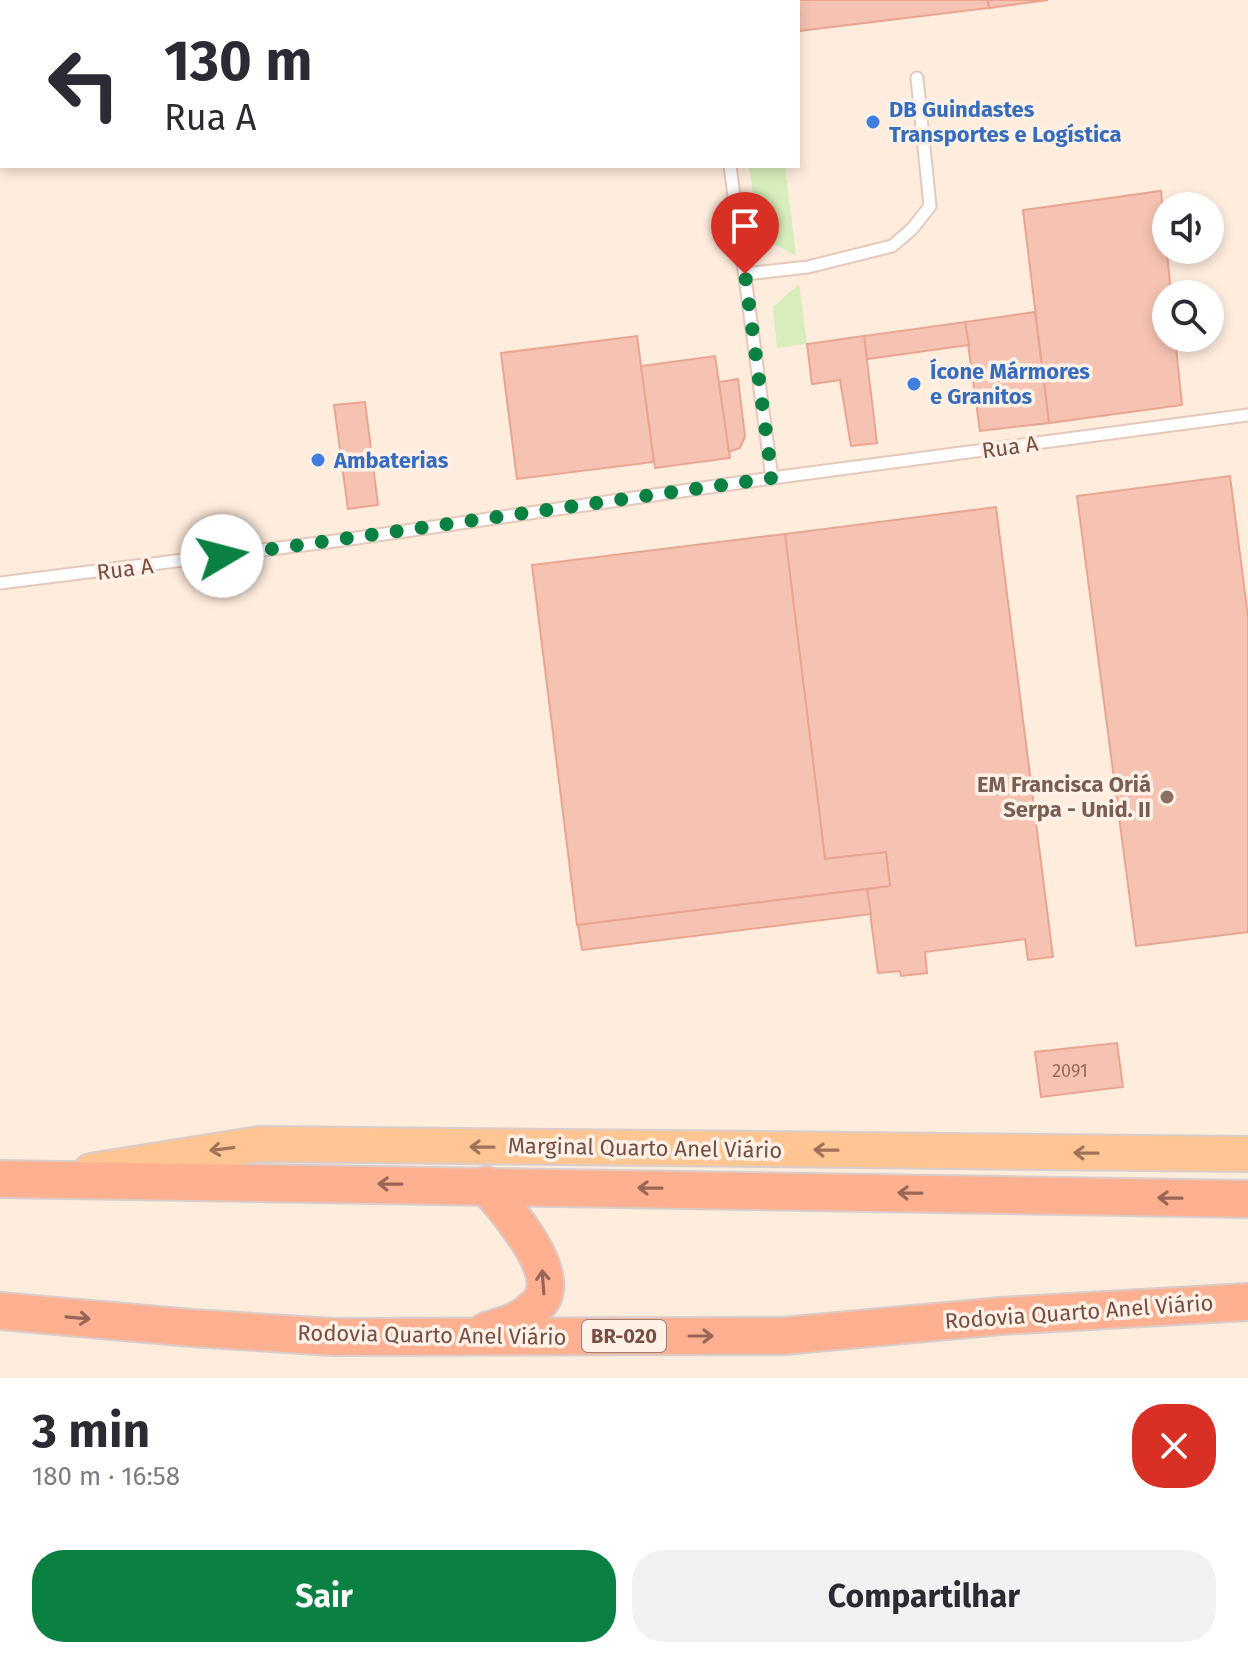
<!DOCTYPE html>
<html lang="pt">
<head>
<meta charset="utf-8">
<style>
  :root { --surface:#fff; --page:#f2f2f3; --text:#2b2b33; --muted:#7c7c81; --accent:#0b8043 }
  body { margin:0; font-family:"Fira Sans",sans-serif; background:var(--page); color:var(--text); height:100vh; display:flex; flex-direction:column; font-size:30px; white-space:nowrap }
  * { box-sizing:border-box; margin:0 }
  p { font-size:26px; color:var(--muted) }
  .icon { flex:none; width:44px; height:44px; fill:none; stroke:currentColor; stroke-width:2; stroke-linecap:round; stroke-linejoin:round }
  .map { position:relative; height:1378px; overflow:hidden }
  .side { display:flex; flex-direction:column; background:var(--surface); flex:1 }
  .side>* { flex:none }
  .top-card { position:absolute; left:0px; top:0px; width:800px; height:168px; box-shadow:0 4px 12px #0003; background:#fff; color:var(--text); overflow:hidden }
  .tools { position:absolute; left:1152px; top:192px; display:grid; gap:16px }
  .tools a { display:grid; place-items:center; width:72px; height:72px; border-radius:50%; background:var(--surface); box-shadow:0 4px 12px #0003; font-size:40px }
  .pin { position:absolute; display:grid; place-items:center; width:68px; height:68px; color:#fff; margin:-82px -34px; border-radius:50% 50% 50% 0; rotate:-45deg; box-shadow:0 0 8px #0007 }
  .pin .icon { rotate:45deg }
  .me { position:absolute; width:88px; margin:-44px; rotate:82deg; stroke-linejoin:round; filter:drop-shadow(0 0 6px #0008) }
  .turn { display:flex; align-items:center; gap:28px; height:168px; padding:0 32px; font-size:36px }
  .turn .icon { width:104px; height:104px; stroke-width:2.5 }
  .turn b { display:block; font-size:56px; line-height:68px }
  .round { display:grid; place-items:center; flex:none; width:84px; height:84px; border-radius:32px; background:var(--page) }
  .headline { display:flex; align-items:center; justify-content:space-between; height:136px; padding:0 32px }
  h1 { font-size:48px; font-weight:700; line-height:60px }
  .primary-button { display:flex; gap:16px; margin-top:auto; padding:16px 32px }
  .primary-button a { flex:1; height:92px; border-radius:32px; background:var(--accent); color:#fff; font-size:32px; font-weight:700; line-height:92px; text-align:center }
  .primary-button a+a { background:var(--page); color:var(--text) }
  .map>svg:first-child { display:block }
  .green { fill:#d7edbb }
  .building { fill:#f6c3b2; stroke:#eaa591; stroke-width:2 }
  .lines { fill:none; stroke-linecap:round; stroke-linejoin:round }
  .service-casing { stroke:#e5c8bc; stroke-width:15 }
  .primary-casing { stroke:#d9cdcb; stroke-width:38 }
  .trunk-casing { stroke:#d9cdcb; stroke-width:40 }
  .service { stroke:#fff; stroke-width:11 }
  .primary { stroke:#ffc694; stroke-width:34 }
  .trunk { stroke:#ffb091; stroke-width:36 }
  .oneway { stroke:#9f725c }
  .oneway2 { stroke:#986657 }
  .route { stroke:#0b8043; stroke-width:14; stroke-dasharray:0 25.2 }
  .shop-dot { fill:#3f7fe0; stroke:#fff1e6; stroke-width:3 }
  .education-dot { fill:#8d6e63; stroke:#fff1e6; stroke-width:3 }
  .labels { text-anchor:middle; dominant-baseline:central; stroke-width:7; stroke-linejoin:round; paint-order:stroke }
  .number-label { font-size:18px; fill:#966b60 }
  .shield { fill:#fff1e6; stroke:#9f7f75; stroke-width:2 }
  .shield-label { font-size:20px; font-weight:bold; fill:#764e44 }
  .shop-label { font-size:22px; font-weight:bold; fill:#366cbe; stroke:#fff1e6; text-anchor:start }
  .street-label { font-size:22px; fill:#764e44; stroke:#fff1e6 }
  .education-label { font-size:22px; font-weight:bold; fill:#785e54; stroke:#fff1e6; text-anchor:end }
</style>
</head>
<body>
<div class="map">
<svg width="1248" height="1378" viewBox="0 0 1248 1378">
  <rect width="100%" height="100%" fill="#feecdd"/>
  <g class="green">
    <path d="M 749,166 L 785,166 L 796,256 L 759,236 Z"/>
    <path d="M 799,284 L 807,344 L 777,348 L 773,307 Z"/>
  </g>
  <g class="building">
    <path d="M 739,0 L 988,0 L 989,8 L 798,31 L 798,2 Z"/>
    <path d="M 988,0 L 1048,0 L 989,8 Z"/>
    <path d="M 1161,191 L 1171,294 L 1166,294 L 1166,338 L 1175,338 L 1182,405 L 1049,423 L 1023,210 Z"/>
    <path d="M 1035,312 L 1049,423 L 980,431 L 965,322 Z"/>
    <path d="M 965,322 L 969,345 L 867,359 L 864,336 Z"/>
    <path d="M 637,336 L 654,462 L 517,479 L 501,353 Z"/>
    <path d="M 864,336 L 877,443 L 851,446 L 840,380 L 812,384 L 807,344 Z"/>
    <path d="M 715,356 L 730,458 L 655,468 L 641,366 Z"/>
    <path d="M 738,379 L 745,436 L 740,448 L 729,452 L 719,382 Z"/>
    <path d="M 365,402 L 378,505 L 348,509 L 334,405 Z"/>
    <path d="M 1230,476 L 1248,617 L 1248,932 L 1136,946 L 1077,496 Z"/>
    <path d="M 996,507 L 1053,957 L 1028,960 L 1025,939 L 925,952 L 927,973 L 901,976 L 900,971 L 878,973 L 867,889 L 890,886 L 886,852 L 825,859 L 785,534 Z"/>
    <path d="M 785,534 L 825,859 L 886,852 L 890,886 L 577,925 L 532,565 Z"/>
    <path d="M 867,889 L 871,914 L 582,950 L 578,925 Z"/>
    <path d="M 1117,1043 L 1123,1087 L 1041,1097 L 1035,1052 Z"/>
  </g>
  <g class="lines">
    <g class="service-casing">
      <g id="service">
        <path d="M 708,0 L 708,2"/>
        <path d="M 730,166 L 772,478"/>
        <path d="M 745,274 L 808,267 L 892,246 L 912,229 L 930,206 L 917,78"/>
        <path d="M 0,583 L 343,540 L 772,478 L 1248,415"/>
      </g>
    </g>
    <g class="primary-casing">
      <path id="primary" d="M 91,1171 L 259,1144 L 1248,1154"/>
    </g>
    <g class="trunk-casing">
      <g id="trunk">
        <path d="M 0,1179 L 1248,1199"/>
        <path d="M 0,1311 L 192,1328 L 334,1337 L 783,1336 L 1001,1316 L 1248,1302"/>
        <path d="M 486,1331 C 497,1327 511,1325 521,1318 C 528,1314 540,1304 543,1297 C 557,1265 505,1208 486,1185"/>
      </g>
    </g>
    <use href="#service" class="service"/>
    <use href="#primary" class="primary"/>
    <use href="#trunk" class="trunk"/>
  </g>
  <defs><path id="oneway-shaft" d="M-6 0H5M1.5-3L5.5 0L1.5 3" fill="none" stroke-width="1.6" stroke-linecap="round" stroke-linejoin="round" transform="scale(2)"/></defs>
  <g class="oneway">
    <use href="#oneway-shaft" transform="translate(482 1147) rotate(-179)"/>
    <use href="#oneway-shaft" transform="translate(222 1149) rotate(173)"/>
    <use href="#oneway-shaft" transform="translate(826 1150) rotate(-179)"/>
    <use href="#oneway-shaft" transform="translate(1086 1153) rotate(-179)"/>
  </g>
  <g class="oneway2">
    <use href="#oneway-shaft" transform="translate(390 1184) rotate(-179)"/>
    <use href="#oneway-shaft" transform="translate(650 1188) rotate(-179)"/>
    <use href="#oneway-shaft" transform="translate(910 1193) rotate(-179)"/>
    <use href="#oneway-shaft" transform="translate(1170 1198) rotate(-179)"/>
    <use href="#oneway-shaft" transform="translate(543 1282) rotate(-94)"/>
    <use href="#oneway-shaft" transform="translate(78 1318) rotate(5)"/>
    <use href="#oneway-shaft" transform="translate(701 1336)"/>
  </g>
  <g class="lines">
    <path class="route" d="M 222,556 L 772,478 L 745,274"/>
  </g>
  <g class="shop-dot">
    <circle cx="873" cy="122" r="8"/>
    <circle cx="914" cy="384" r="8"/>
    <circle cx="318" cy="460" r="8"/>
  </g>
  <circle class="education-dot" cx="1167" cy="797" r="8"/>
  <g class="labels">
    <g class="number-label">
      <text x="1070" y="1071">2091</text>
    </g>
    <rect class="shield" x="582" y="1320" width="84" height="32" rx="6"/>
    <g class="shield-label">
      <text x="624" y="1336">BR-020</text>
    </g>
    <g class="shop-label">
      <text x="889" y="109">DB Guindastes<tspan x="889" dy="25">Transportes e Logística</tspan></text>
      <text x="930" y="371">Ícone Mármores<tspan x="930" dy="25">e Granitos</tspan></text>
      <text x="334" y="460">Ambaterias</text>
    </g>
    <g class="street-label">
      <text transform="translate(1010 447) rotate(-8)">Rua A</text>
      <text transform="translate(125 569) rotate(-7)">Rua A</text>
      <text transform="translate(645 1148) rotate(1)">Marginal Quarto Anel Viário</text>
      <text transform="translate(1079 1312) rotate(-4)">Rodovia Quarto Anel Viário</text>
      <text transform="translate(432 1335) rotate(1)">Rodovia Quarto Anel Viário</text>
    </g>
    <g class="education-label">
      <text x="1151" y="784">EM Francisca Oriá<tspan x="1151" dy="25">Serpa - Unid. II</tspan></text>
    </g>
  </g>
</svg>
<div class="tools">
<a><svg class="icon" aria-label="sound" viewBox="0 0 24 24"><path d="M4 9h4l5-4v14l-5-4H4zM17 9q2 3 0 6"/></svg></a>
<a><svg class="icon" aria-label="search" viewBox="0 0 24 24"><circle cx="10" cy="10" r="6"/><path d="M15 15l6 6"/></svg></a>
</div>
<div class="pin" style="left:745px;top:274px;background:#d93025"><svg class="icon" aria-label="arrive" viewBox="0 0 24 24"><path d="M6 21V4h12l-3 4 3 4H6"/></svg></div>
<svg class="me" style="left:222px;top:556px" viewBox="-20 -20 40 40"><circle r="19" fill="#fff"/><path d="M0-13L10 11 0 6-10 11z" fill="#0b8043"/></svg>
<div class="top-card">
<div class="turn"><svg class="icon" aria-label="left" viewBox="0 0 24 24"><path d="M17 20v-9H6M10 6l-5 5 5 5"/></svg><div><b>130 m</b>Rua A</div></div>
</div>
</div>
<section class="side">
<div class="headline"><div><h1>3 min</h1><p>180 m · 16:58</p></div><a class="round" style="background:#d93025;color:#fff"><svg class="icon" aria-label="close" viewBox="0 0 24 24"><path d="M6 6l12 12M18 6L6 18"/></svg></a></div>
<div class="primary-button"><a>Sair</a><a>Compartilhar</a></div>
</section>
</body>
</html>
